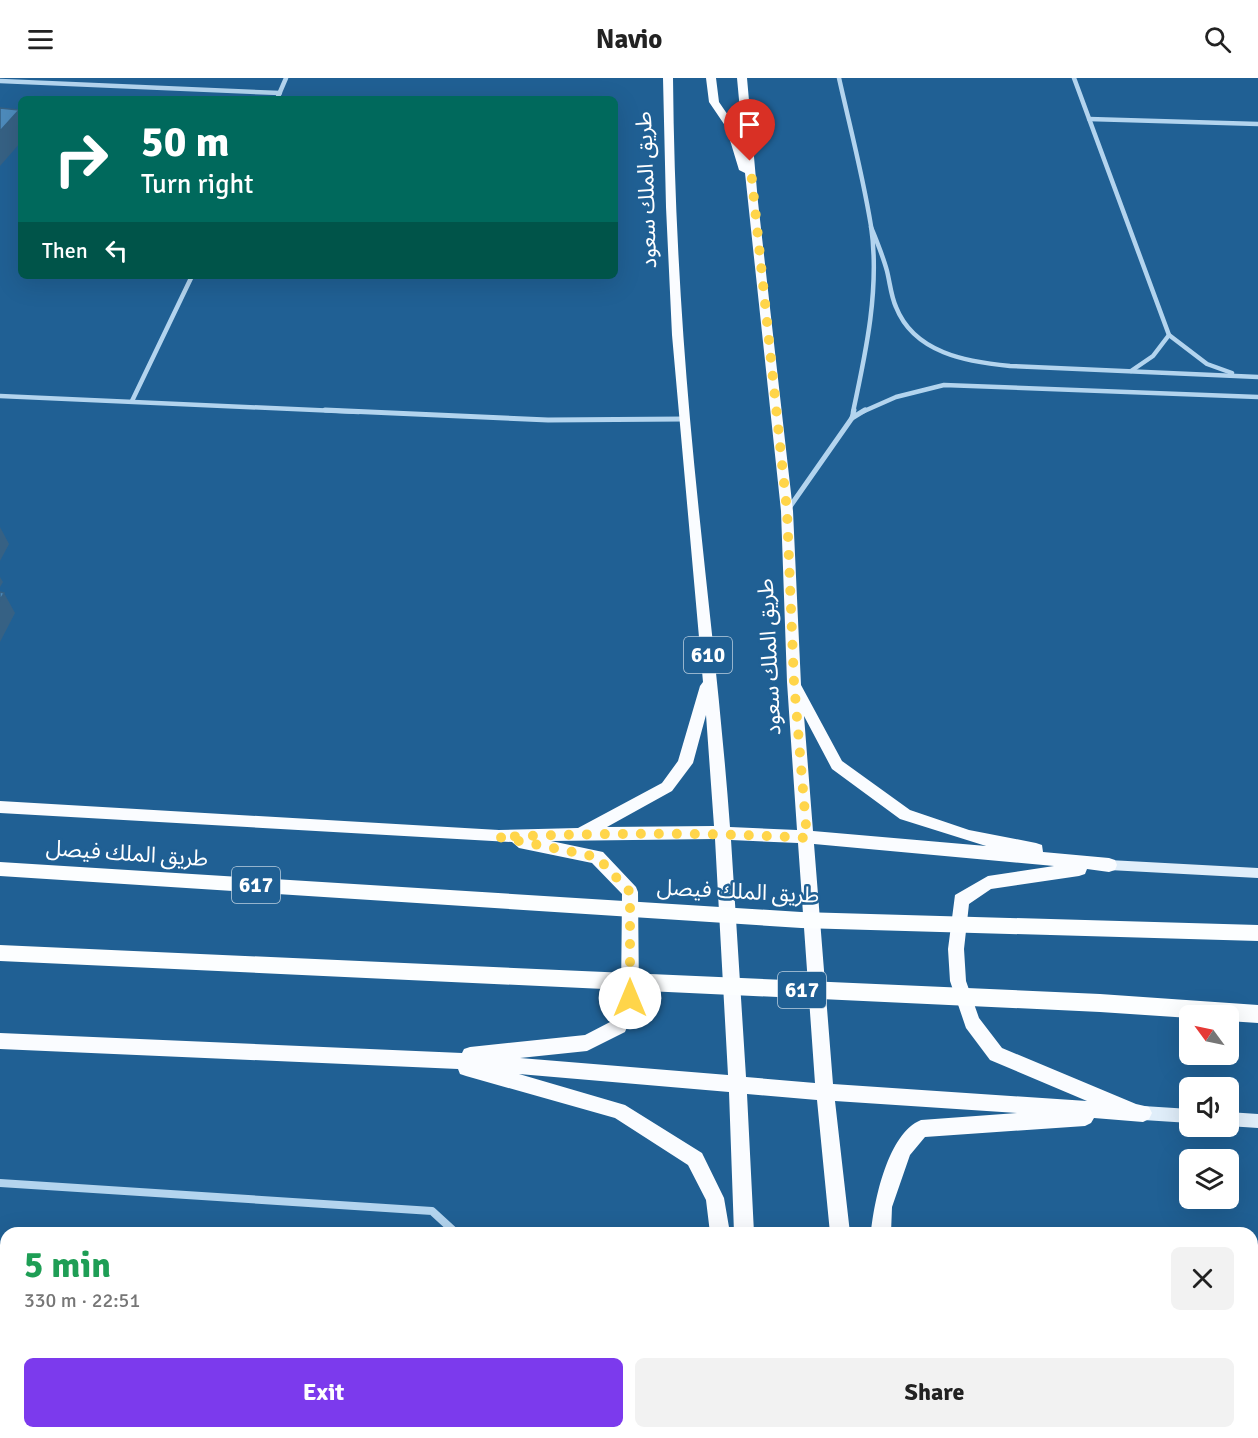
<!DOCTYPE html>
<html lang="en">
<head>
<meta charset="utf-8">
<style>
  :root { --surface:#fff; --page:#f2f2f2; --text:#222; --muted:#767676; --accent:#7c3aed }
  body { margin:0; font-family:Signika,"Noto Sans Arabic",sans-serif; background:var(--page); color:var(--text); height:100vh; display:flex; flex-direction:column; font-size:22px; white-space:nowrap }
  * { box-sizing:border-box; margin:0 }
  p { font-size:20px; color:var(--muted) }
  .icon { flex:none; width:33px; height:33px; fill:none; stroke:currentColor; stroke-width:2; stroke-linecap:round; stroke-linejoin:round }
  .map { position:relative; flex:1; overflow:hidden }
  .panel { position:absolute; left:0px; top:1149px; width:1258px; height:212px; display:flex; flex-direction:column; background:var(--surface); border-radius:18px 18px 0 0; box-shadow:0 6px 24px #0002 }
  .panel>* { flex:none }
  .hud { position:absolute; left:18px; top:18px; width:600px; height:183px; border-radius:9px; box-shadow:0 6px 24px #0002; background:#00695c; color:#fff; overflow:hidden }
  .needle { width:39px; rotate:303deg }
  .buttons { position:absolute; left:1179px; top:927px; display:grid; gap:12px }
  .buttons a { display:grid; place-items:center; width:60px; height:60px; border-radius:9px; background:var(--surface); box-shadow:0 6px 24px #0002; font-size:30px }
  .pin { position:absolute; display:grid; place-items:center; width:51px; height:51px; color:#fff; margin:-62px -26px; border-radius:50% 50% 50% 0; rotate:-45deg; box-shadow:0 0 6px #0007 }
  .pin .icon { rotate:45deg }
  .me { position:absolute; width:66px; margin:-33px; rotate:0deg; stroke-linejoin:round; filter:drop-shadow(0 0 4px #0008) }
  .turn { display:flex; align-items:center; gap:21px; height:126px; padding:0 24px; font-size:27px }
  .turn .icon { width:78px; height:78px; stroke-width:2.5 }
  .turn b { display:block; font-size:42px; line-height:51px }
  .then { display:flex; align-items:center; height:57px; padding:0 24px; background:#0003; gap:12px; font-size:22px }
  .round { display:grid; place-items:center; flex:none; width:63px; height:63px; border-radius:9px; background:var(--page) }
  .head { display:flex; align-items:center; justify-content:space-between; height:102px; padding:0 24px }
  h1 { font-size:36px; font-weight:700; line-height:45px; color:#1e9e55 }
  .action { display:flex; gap:12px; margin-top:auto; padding:12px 24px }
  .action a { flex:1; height:69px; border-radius:9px; background:var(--accent); color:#fff; font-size:24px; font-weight:700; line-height:69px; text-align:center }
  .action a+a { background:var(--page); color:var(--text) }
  header { display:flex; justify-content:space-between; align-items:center; height:78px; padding:0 24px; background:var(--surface); font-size:27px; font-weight:700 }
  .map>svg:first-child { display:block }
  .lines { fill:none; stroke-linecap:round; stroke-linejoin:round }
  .minor-far2 { stroke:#b3d4ee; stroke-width:4.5 }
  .minor-far1 { stroke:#b3d4ee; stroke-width:5 }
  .minor { stroke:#b3d4ee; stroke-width:8 }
  .secondary { fill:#e0eefa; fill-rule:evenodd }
  .primary { fill:#fafcff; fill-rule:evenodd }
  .trunk { fill:#fcfeff; fill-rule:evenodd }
  .wall { fill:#4278a2 }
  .shaded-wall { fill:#366184 }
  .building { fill:#4d8bbc; stroke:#366184; stroke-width:1.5 }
  .route { stroke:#ffd54a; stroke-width:10; stroke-dasharray:0 18 }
  .labels { text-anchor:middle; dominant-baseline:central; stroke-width:5; stroke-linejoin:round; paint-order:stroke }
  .shield { fill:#206094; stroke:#bccfdf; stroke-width:1.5 }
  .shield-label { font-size:21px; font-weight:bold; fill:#fff }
  .street-label { font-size:22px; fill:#fff; stroke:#206094 }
</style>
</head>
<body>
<header><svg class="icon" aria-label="menu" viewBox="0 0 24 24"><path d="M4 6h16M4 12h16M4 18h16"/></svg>Navio<svg class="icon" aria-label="search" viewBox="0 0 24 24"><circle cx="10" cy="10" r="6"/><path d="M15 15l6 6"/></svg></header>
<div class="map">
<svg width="1258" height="1360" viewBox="0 0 1258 1360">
  <rect width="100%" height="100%" fill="#206094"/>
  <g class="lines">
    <g class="minor-far2">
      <path d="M 839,0 C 850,49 863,98 871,148 C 880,209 866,274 853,334"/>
      <path d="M 1074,0 L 1169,257 L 1207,286 L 1232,295"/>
      <path d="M 0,3 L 280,15"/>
      <path d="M 277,21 L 286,0"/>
      <path d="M 1089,41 L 1258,46"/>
      <path d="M 871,149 C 877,164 883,178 887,193 C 890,205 891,218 896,229 C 914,275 967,284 1010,288 L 1258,299"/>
      <path d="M 1131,293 L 1153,278 L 1169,257"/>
      <path d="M 0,318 L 359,334"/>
      <path d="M 132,323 L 192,198"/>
      <path d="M 862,334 L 896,319 L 944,307 L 1258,319"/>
    </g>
    <g class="minor-far1">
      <path d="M 325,332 L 548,342 L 684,341"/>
      <path d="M 852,340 L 865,332"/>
      <path d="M 789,430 L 852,340 L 854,332"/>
    </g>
    <g class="minor">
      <path d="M 0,1105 L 432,1133 L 456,1155"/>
      <path d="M 491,1360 L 492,1354"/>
    </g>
    <g class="secondary">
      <path d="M 1109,782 L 1258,790 L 1258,800 L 1109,792 L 1104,791 L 1103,787 L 1104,783 Z"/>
      <path d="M 1143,1028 L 1190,1031 L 1190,1045 L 1143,1042 L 1138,1040 L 1136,1035 L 1138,1030 Z"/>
      <path d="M 1228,1034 L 1258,1036 L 1258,1050 L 1228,1048 Z"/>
    </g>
    <g class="primary">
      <path d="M 663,0 L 673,0 C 674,114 680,228 690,341 C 702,477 720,612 730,749 L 797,752 L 787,604 L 781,433 L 745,95 L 739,92 L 726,49 L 709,24 L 706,0 L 716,0 L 719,24 L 736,49 L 744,76 L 737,0 L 747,0 L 758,124 L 793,433 L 801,607 L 842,683 L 910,732 L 969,752 L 1036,765 L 1042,767 L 1043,774 L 1109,780 L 1115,782 L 1117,787 L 1115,792 L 1109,794 L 1087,791 L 1085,796 L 1079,798 L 991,811 L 969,826 L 964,871 L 966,903 L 979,940 L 1002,970 L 1136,1026 L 1149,1029 L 1152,1035 L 1149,1041 L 1143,1044 L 1094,1040 L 1091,1045 L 1085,1048 L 925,1059 L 910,1077 L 892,1129 L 891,1155 L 871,1155 C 874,1123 888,1055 921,1042 L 1017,1035 L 835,1023 L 850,1155 L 830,1155 L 817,1022 L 747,1016 L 754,1155 L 734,1155 L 729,1014 L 519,996 L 625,1027 L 702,1075 L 724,1120 L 730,1155 L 710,1155 L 706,1122 L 688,1087 L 615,1040 L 466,998 L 460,996 L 458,991 L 0,971 L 0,955 L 462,975 L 464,971 L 470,969 L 585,957 L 612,943 L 621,920 L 622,816 L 592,785 L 519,770 L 512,764 L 0,735 L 0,723 L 499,752 L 578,750 L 662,705 L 678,683 L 700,608 L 703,604 L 672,257 L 666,129 ZM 706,637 L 714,748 L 607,749 L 672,713 L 693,685 ZM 804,638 L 832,691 L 900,741 L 986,768 L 813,753 ZM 715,761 L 728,997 L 520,980 L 587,973 L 625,954 L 639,920 L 638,814 L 636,809 L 603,774 L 551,763 ZM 731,762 L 798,765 L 815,1005 L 746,999 ZM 814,766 L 1054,788 L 988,798 L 955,817 L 948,871 L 950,903 L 966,950 L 990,982 L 1087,1023 L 833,1006 Z"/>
      <path d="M 740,1354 L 761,1354 L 761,1360 L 741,1360 Z"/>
      <rect x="850" y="1354" width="20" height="6"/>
    </g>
    <g class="trunk">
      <path d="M 0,784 L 801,834 L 1258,847 L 1258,863 L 801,850 L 0,798 Z"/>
      <path d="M 0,867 L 1100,916 L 1258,927 L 1258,945 L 1228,943 L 1228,938 L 1190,938 L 1190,940 L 1100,934 L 0,883 Z"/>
    </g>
  </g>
  <path class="wall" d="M 244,1354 L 274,1354 L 273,1358 Z"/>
  <g class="shaded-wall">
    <path d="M 19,32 L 21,39 L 21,64 L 0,88 L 0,53 Z"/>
    <path d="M 0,449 L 9,466 L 0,483 Z"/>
    <path d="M 0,499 L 3,504 L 0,509 Z"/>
    <path d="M 4,515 L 15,535 L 0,564 L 0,522 Z"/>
    <path d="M 3,1176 L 6,1179 L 6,1215 L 0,1229 L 0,1183 Z"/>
  </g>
  <g class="building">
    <path d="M 0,30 L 19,32 L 0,53 Z"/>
    <path d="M 0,514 L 4,515 L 0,522 Z"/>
  </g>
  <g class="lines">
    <path class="route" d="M 630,920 L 630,814 L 597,779 L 499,759 C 602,755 704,754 807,760 L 794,604 L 787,433 L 750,83"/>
  </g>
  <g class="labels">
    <g class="shield">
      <rect x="684" y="559" width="48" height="36" rx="4.5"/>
      <rect x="232" y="789" width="48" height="36" rx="4.5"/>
      <rect x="778" y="894" width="48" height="36" rx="4.5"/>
    </g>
    <g class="shield-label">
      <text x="708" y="577">610</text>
      <text x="256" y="807">617</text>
      <text x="802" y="912">617</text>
    </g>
    <g class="street-label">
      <text transform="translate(646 112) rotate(-92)">طريق الملك سعود</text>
      <text transform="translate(769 579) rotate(-93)">طريق الملك سعود</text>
      <text transform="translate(127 775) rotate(4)">طريق الملك فيصل</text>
      <text transform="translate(738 813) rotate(3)">طريق الملك فيصل</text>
    </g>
  </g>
</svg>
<div class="buttons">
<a><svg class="needle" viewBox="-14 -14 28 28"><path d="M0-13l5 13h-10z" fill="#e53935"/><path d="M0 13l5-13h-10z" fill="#767676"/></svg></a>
<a><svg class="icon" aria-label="sound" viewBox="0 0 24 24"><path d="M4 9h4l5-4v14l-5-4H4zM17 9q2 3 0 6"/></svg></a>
<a><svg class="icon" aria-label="layers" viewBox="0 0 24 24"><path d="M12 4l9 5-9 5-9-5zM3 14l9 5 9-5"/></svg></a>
</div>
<div class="pin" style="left:750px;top:83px;background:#d93025"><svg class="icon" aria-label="arrive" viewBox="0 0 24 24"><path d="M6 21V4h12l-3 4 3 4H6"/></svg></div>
<svg class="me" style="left:630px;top:920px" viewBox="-20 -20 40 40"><circle r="19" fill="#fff"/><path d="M0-13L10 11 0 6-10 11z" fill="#ffd54a"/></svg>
<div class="hud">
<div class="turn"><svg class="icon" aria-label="right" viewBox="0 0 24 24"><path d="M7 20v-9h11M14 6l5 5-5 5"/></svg><div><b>50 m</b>Turn right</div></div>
<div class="then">Then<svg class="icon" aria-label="left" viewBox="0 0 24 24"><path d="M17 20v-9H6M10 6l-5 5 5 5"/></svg></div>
</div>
<section class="panel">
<div class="head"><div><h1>5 min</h1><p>330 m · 22:51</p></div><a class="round"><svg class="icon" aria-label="close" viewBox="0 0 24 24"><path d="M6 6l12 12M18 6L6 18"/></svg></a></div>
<div class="action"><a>Exit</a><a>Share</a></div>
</section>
</div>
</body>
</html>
